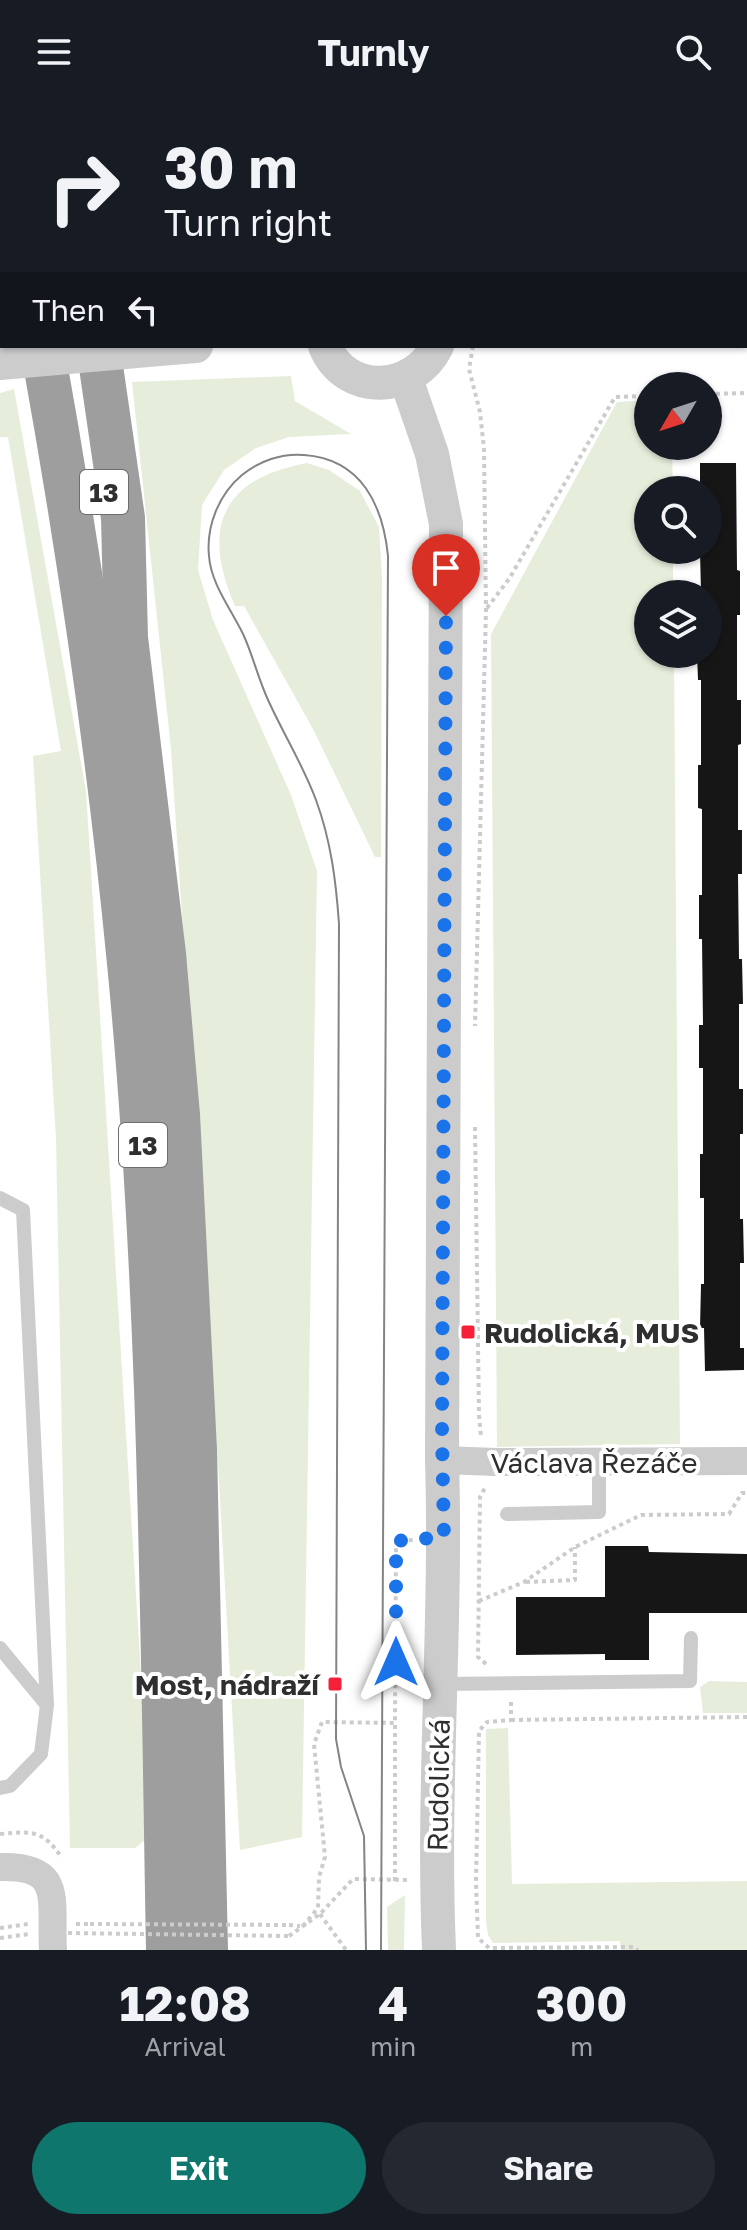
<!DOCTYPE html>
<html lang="en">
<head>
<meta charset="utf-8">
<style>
  :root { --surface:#171b24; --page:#242831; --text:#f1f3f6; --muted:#9ea1a6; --accent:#0f766e }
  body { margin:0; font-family:"Golos Text",sans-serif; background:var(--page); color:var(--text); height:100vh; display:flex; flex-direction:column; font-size:30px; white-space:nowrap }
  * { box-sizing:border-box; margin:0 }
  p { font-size:26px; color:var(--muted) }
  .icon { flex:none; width:44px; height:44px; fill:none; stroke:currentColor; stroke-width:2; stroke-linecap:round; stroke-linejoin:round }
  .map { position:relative; height:1846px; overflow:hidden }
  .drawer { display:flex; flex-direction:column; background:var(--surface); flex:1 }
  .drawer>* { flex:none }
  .guide { position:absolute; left:0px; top:0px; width:748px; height:244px; box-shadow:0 2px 6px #0004; background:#171b24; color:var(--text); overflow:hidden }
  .needle { width:52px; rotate:231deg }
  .buttons { position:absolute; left:634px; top:268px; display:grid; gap:16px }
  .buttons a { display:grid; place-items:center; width:88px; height:88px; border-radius:50%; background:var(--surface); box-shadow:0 2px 6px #0004; font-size:40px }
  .pin { position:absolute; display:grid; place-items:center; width:68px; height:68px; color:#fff; margin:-82px -34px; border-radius:50% 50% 50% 0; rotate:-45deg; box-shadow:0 0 8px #0007 }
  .pin .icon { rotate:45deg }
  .me { position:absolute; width:88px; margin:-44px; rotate:0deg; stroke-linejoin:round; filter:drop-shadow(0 0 6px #0008) }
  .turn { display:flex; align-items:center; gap:28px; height:168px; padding:0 32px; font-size:36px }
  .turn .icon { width:104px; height:104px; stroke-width:2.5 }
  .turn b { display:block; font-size:56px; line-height:68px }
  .then { display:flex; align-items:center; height:76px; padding:0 32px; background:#0003; gap:16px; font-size:30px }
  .eta { display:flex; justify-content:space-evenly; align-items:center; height:136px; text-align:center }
  .eta b { font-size:48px; font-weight:700; line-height:56px }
  .action { display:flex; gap:16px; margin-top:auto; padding:16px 32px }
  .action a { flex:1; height:92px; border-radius:48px; background:var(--accent); color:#fff; font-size:32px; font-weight:700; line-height:92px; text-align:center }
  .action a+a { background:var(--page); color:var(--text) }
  header { display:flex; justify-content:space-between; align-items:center; height:104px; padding:0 32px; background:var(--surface); font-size:36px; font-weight:700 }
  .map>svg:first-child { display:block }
  .green { fill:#e6eedb }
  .building { fill:#161616 }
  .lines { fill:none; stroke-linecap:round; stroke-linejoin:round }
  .path { stroke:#ccc; stroke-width:4; stroke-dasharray:4 4; stroke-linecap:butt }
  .service { stroke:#ccc; stroke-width:14 }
  .minor { stroke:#ccc; stroke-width:28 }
  .tertiary { stroke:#ccc; stroke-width:34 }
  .trunk { stroke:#9e9e9e; stroke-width:44 }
  .tram { stroke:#848484; stroke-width:2 }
  .path-bridge { stroke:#ccc; stroke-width:4; stroke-dasharray:4 4; stroke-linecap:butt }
  .tertiary-bridge { stroke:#ccc; stroke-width:34 }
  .route { stroke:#1a73e8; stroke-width:14; stroke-dasharray:0 25.2 }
  .poi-dot { fill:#f72039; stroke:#fff; stroke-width:3 }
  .labels { text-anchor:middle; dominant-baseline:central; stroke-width:8; stroke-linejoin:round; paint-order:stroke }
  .shield { fill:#fff; stroke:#6d6d6d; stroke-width:2 }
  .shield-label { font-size:26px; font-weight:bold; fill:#2f2f2f }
  .poi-label { font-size:28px; font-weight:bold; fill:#2f2f2f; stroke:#fff; text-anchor:start }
  .street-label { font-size:28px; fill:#2f2f2f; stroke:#fff }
</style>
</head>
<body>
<header><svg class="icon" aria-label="menu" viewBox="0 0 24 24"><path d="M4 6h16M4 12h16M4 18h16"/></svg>Turnly<svg class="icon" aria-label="search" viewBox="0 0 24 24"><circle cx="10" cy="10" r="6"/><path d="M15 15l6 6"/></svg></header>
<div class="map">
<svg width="747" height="1846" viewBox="0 0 747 1846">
  <rect width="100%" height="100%" fill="#fff"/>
  <g class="green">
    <path d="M 291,272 L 295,297 L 351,330 L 289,333 L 256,344 L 224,366 L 202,401 L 198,466 L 213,516 L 291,691 L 317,767 L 302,1733 L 240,1746 L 217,1343 L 171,645 L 132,278 Z"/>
    <path d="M 14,285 L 86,687 L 151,1731 L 135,1744 L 70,1744 L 56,1035 L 33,652 L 61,647 L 8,333 L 0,333 L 0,289 Z"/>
    <path d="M 648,296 L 648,342 L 672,342 L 673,386 L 648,386 L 648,446 L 673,446 L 673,490 L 648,490 L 648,550 L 674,550 L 680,1340 L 497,1343 L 491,530 L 617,298 Z"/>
    <path d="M 307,359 L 329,366 L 360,387 L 379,423 L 382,473 L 381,753 L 375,753 L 313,625 L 244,502 L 235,502 C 201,424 221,375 307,359 Z"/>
    <path d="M 709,1577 L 747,1578 L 747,1609 L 703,1609 L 700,1583 Z"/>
    <path d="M 508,1624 L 512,1780 L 747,1777 L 747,1846 L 621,1846 L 620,1837 L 493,1839 L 488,1831 L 486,1818 L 486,1625 Z"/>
    <path d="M 405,1791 L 404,1846 L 388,1846 L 387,1803 Z"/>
  </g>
  <g class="building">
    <path d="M 700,359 L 736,359 L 737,466 L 740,467 L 740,511 L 737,511 L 737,596 L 741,596 L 741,640 L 738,641 L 738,726 L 742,726 L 742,770 L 738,770 L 739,855 L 742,855 L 743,900 L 739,900 L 739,985 L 743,985 L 743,1030 L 740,1030 L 740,1115 L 743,1115 L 744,1159 L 740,1159 L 740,1244 L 744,1244 L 744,1266 L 705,1267 L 704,1224 L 700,1224 L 701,1180 L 704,1180 L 704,1094 L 700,1094 L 700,1050 L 703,1050 L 703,964 L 699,964 L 699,921 L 703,921 L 702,835 L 699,835 L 699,791 L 702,791 L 702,705 L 698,704 L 698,661 L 701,661 L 701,576 L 698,576 L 697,550 L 708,550 L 708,490 L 701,490 L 700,446 L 708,446 L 708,386 L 700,386 Z"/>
    <path d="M 605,1442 L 648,1442 L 649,1448 L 747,1450 L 747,1509 L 649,1509 L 649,1556 L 605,1556 L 605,1550 L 516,1551 L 516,1493 L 605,1493 Z"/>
  </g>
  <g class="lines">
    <g class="path">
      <path d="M 473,242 L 469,265 L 480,308 L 484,345 L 486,506 L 475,922"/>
      <path d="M 708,290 L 747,289"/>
      <path d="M 487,504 L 509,475 L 615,293 L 648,292"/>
      <path d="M 475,1023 L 479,1311 L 481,1333"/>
      <path d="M 526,1478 L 575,1476 L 575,1443"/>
      <path d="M 479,1497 L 524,1478 L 575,1443 L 641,1411 L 729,1410 L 742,1389 L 747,1389"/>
      <path d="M 486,1560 L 478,1553 L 480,1393 L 486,1382"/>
      <path d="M 511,1598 L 511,1616 L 487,1618 L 479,1627 L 476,1778 L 478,1834 L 489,1844 L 634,1843 L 638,1846"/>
      <path d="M 511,1616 L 747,1613"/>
      <path d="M 0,1730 C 33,1727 43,1726 62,1754"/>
      <path d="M 395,1777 L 395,1619"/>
      <path d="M 320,1810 L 346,1846"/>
      <path d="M 76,1820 L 90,1820"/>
      <path d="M 289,1821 L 300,1822"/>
      <path d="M 303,1822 L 318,1804 L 319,1773 L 325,1753 L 314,1640 L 322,1618 L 395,1619 L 396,1437 L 414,1436"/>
      <path d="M 0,1824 L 28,1820"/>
      <path d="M 289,1832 L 320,1810 L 353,1775 L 410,1776"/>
      <path d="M 0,1834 L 29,1830"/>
    </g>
    <g class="service">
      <path d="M 746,95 L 747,94"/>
      <path d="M 0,1094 L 23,1106 L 47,1601 L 41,1650 L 10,1682 L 0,1684"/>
      <path d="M 507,1410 L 599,1408 L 599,1358"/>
      <path d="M 0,1544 L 46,1600"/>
      <path d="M 441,1580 L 690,1577 L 691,1534"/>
    </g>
    <g class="minor">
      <path d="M 746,45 L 747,50"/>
      <path d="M 442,1356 L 496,1358 L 747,1357"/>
      <path d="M 0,1763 C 65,1761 50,1796 53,1846"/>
    </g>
    <g class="tertiary">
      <path d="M 718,2 L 721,0"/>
      <path d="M 325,242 C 346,293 414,289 437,242"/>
      <path d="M 159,245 L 196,242"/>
      <path d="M 406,275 L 432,350 L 446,420 L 442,1356 C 447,1519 432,1683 439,1846"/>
    </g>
    <g class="trunk">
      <path d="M 36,0 L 36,2"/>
      <path d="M 306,0 L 307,2"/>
      <path d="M 0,13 L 2,24"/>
      <path d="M 0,120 L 2,131"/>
      <path d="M 42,242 C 79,447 109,652 129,859 C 161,1187 162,1517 168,1846"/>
      <path d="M 98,242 L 123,414 L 126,534 L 164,850 L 178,1011 L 195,1345 L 206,1846"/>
    </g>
    <path class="tram" d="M 366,1846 L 364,1732 L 341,1663 L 336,1635 L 339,820 C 336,777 331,737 316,696 C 303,661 284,631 269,598 C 258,575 253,551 243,530 C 231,505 211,480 209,452 C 206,422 219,390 242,371 C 259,357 282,349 304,351 C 362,355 383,402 388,452 L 381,1846"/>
    <g class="path-bridge">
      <path d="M 90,1820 L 289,1821"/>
      <path d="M 68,1829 L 289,1832"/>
    </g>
    <path class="tertiary-bridge" d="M 0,259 L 159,245"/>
  </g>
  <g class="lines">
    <path class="route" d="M 396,1558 L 396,1437 L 444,1433 L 442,1329 L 446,512"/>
  </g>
  <g class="poi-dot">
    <rect x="460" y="1220" width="16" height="16" rx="4"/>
    <rect x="327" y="1572" width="16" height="16" rx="4"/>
  </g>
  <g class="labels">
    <g class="shield">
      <rect x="80" y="366" width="48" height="44" rx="6"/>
      <rect x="119" y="1019" width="48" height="44" rx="6"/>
    </g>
    <g class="shield-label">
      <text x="104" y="388">13</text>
      <text x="143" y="1041">13</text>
    </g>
    <g class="poi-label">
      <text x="484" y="1228">Rudolická, MUS</text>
      <text x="319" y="1580" text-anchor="end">Most, nádraží</text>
    </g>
    <g class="street-label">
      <text x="594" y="1358">Václava Řezáče</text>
      <text transform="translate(438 1681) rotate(-89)">Rudolická</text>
    </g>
  </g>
</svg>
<div class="buttons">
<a><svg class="needle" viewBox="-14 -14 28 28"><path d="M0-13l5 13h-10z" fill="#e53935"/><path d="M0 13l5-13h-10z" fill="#9ea1a6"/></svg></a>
<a><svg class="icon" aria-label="search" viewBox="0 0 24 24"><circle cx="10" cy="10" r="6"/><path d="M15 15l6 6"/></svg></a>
<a><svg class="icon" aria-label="layers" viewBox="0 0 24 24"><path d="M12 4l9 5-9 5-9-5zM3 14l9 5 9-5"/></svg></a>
</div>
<div class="pin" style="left:446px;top:512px;background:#d93025"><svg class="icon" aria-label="arrive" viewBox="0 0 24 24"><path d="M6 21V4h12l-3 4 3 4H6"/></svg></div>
<svg class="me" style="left:396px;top:1558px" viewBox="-20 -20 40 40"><path d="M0-17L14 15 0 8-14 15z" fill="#1a73e8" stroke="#fff" stroke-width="4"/></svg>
<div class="guide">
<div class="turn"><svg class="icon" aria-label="right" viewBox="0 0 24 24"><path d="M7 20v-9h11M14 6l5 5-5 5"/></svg><div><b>30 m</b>Turn right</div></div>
<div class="then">Then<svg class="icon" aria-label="left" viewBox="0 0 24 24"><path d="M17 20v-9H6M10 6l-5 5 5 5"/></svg></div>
</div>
</div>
<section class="drawer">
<div class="eta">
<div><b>12:08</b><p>Arrival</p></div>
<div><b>4</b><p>min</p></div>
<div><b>300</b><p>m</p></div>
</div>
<div class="action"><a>Exit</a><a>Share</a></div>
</section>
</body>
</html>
